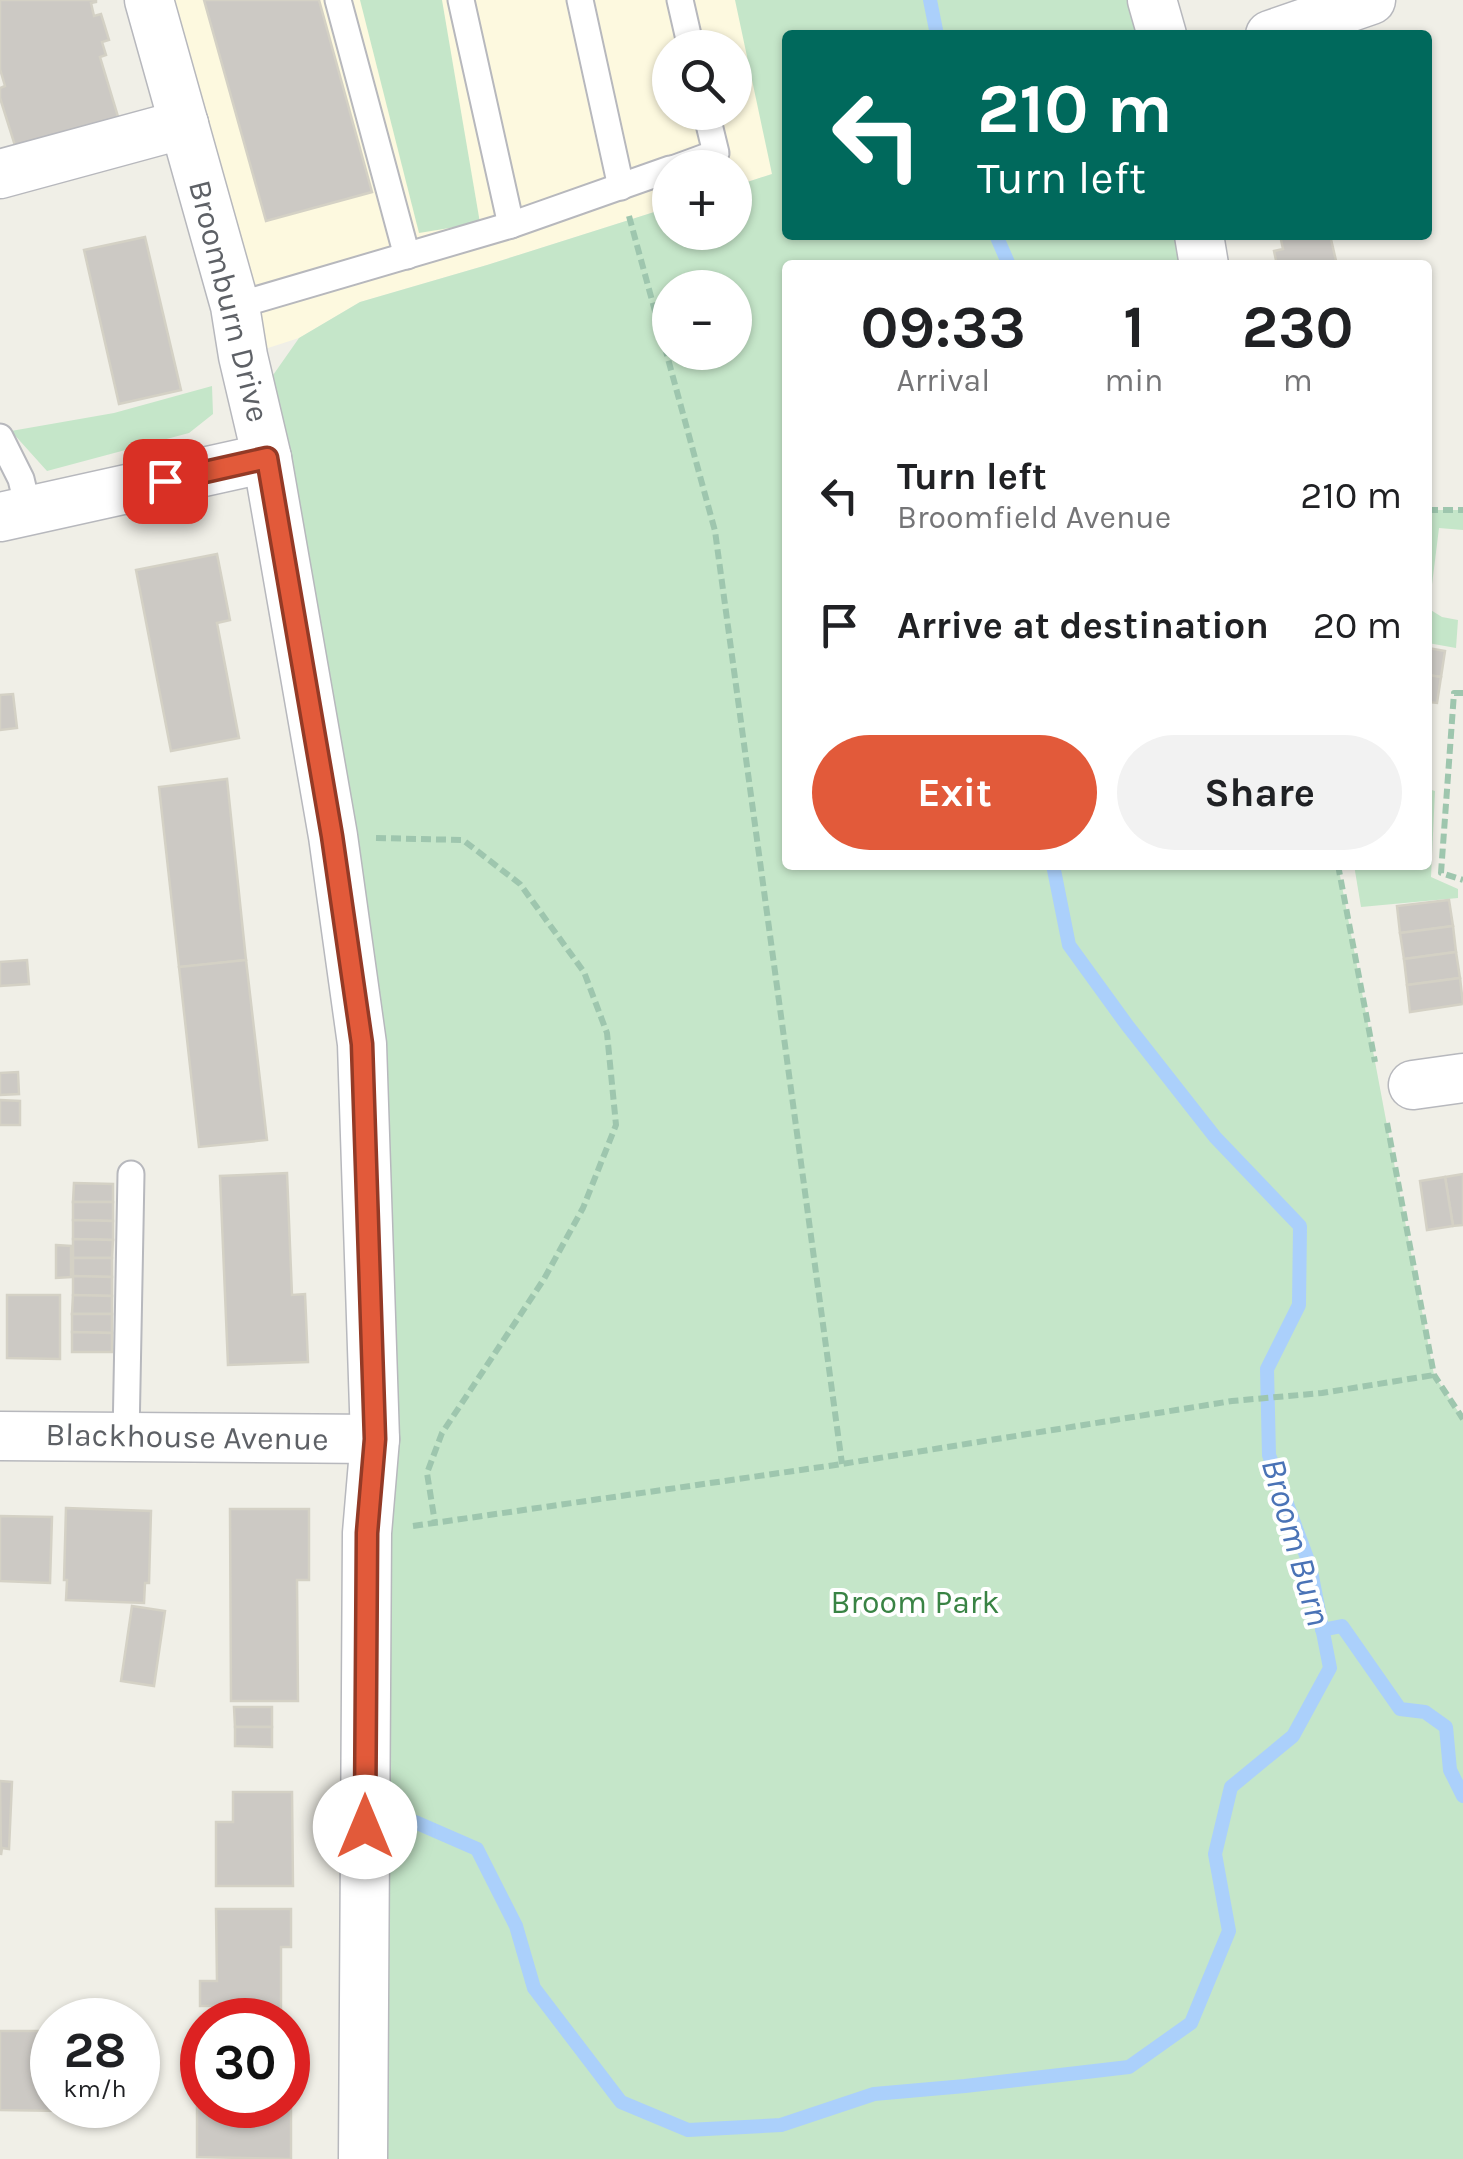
<!DOCTYPE html>
<html lang="en">
<head>
<meta charset="utf-8">
<style>
  :root { --surface:#fff; --page:#f2f2f2; --text:#202124; --muted:#757577; --accent:#e25a3a }
  body { margin:0; font-family:Karla,sans-serif; background:var(--page); color:var(--text); height:100vh; display:flex; flex-direction:column; font-size:38px; white-space:nowrap }
  * { box-sizing:border-box; margin:0 }
  p { font-size:32px; color:var(--muted) }
  .icon { flex:none; width:55px; height:55px; fill:none; stroke:currentColor; stroke-width:2; stroke-linecap:round; stroke-linejoin:round }
  .map { position:relative; flex:1; overflow:hidden }
  .sheet { position:absolute; left:782px; top:260px; width:650px; height:610px; display:flex; flex-direction:column; background:var(--surface); border-radius:10px; box-shadow:0 2px 8px #0004 }
  .sheet>* { flex:none }
  .hud { position:absolute; left:782px; top:30px; width:650px; height:210px; border-radius:10px; box-shadow:0 2px 8px #0004; background:#00695c; color:#fff; overflow:hidden }
  .tools { position:absolute; left:652px; top:30px; display:grid; gap:20px }
  .tools a { display:grid; place-items:center; width:100px; height:100px; border-radius:50%; background:var(--surface); box-shadow:0 2px 8px #0004; font-size:50px }
  .speed { position:absolute; left:30px; top:1998px; display:flex; gap:20px; font-size:50px; font-weight:700; text-align:center }
  .speed>* { display:grid; place-content:center; width:130px; height:130px; border-radius:50%; background:var(--surface); box-shadow:0 2px 8px #0004; line-height:1 }
  .speed small { font-size:25px; font-weight:400 }
  .speed .limit { border:15px solid #d22; background:#fff; color:#111 }
  .pin { position:absolute; display:grid; place-items:center; width:85px; height:85px; color:#fff; margin:-42px; border-radius:20px; box-shadow:0 5px 15px #0006 }
  .me { position:absolute; width:110px; margin:-55px; rotate:0deg; stroke-linejoin:round; filter:drop-shadow(0 0 8px #0008) }
  .turn { display:flex; align-items:center; gap:35px; height:210px; padding:0 30px; font-size:45px }
  .turn .icon { width:130px; height:130px; stroke-width:2.5 }
  .turn b { display:block; font-size:70px; line-height:85px }
  .eta { display:flex; justify-content:space-evenly; align-items:center; height:170px; text-align:center }
  .eta b { font-size:60px; font-weight:700; line-height:70px }
  .cta { display:flex; gap:20px; margin-top:auto; padding:20px 30px }
  .cta a { flex:1; height:115px; border-radius:60px; background:var(--accent); color:#fff; font-size:40px; font-weight:700; line-height:115px; text-align:center }
  .cta a+a { background:var(--page); color:var(--text) }
  ul { padding:0; list-style:none }
  li { display:flex; align-items:center; gap:30px; height:130px; padding:0 30px }
  li div { flex:1 }
  li b { display:block; font-size:38px }
  li em { font-style:normal }
  .map>svg:first-child { display:block }
  .commercial { fill:#fdf9df; fill-rule:evenodd }
  .green { fill:#c5e6c9; fill-rule:evenodd }
  .lines { fill:none; stroke-linecap:round; stroke-linejoin:round }
  .stream { stroke:#abd0fb; stroke-width:14 }
  .building { fill:#ccc9c4; stroke:#d4d1c5; stroke-width:2.5 }
  .service-casing { stroke:#b7b8bd; stroke-width:29 }
  .minor-casing { stroke:#b7b8bd; stroke-width:51 }
  .path { stroke:#9ec6ae; stroke-width:6; stroke-dasharray:10 5; stroke-linecap:butt }
  .service { stroke:#fff; stroke-width:25 }
  .minor { stroke:#fff; stroke-width:48 }
  .route-casing { stroke:#933a26; stroke-width:25 }
  .route { stroke:#e25a3a; stroke-width:18 }
  .labels { text-anchor:middle; dominant-baseline:central; stroke-width:8; stroke-linejoin:round; paint-order:stroke }
  .street-label { font-size:32px; fill:#5e6166; stroke:#fff }
  .park-label { font-size:32px; fill:#398344; stroke:#fff }
  .water-label { font-size:35px; font-style:italic; fill:#4a73b6; stroke:#fff }
</style>
</head>
<body>
<div class="map">
<svg width="1463" height="2159" viewBox="0 0 1463 2159">
  <rect width="100%" height="100%" fill="#f0efe7"/>
  <path class="commercial" d="M 149,0 L 744,0 L 772,174 L 735,186 L 735,168 L 670,168 L 670,207 L 487,265 L 360,302 L 299,338 L 243,356 ZM 670,48 L 735,48 L 735,112 L 670,112 Z"/>
  <g class="green">
    <path d="M 360,0 L 442,0 L 480,223 L 419,233 Z"/>
    <path d="M 735,0 L 1139,0 L 1155,35 L 788,35 L 788,235 L 1199,235 L 1204,265 L 788,265 L 788,865 L 1338,865 L 1434,1375 L 1463,1419 L 1463,2159 L 363,2159 L 362,1044 L 271,378 L 299,338 L 360,302 L 487,265 L 670,207 L 670,232 L 735,232 L 735,186 L 772,174 ZM 670,288 L 735,288 L 735,352 L 670,352 Z"/>
    <path d="M 212,386 L 213,414 L 189,433 L 47,471 L 11,431 L 114,413 Z"/>
    <path d="M 1428,510 L 1463,510 L 1463,530 L 1439,528 L 1429,609 L 1442,617 L 1458,620 L 1456,648 L 1428,643 Z"/>
    <path d="M 1428,789 L 1435,791 L 1431,877 L 1458,889 L 1458,898 L 1361,907 L 1354,865 L 1428,865 Z"/>
  </g>
  <g class="lines">
    <g class="stream">
      <path d="M 930,0 L 937,35"/>
      <path d="M 996,235 L 1009,265"/>
      <path d="M 1322,1630 L 1342,1626 L 1400,1709 L 1425,1712 L 1446,1727 L 1450,1770 L 1463,1796"/>
      <path d="M 415,1822 L 477,1849 L 516,1926 L 534,1988 L 621,2102 L 688,2130 L 781,2125 L 874,2094 L 965,2086 L 1129,2067 L 1191,2023 L 1229,1931 L 1215,1854 L 1231,1787 L 1293,1736 L 1330,1668 L 1310,1566 L 1269,1455 L 1267,1369 L 1299,1305 L 1300,1226 L 1215,1137 L 1127,1025 L 1069,945 L 1053,865"/>
    </g>
  </g>
  <g class="building">
    <path d="M 0,0 L 96,0 L 96,2 L 91,3 L 94,16 L 101,14 L 109,40 L 102,42 L 106,55 L 100,57 L 119,120 L 17,152 L 0,98 L 0,88 L 5,86 L 0,69 Z"/>
    <path d="M 204,0 L 319,0 L 372,192 L 266,221 Z"/>
    <path d="M 1280,235 L 1330,235 L 1337,265 L 1277,265 L 1274,251 L 1283,249 Z"/>
    <path d="M 145,237 L 181,390 L 119,404 L 84,250 Z"/>
    <path d="M 217,554 L 230,620 L 217,623 L 239,738 L 171,751 L 136,570 Z"/>
    <path d="M 1428,648 L 1445,651 L 1441,677 L 1428,675 Z"/>
    <path d="M 1428,675 L 1441,677 L 1437,703 L 1428,702 Z"/>
    <path d="M 13,694 L 17,728 L 0,730 L 0,695 Z"/>
    <path d="M 227,779 L 246,960 L 179,967 L 159,787 Z"/>
    <path d="M 1449,900 L 1453,926 L 1400,933 L 1397,906 Z"/>
    <path d="M 1453,926 L 1456,952 L 1404,959 L 1400,933 Z"/>
    <path d="M 1456,952 L 1460,978 L 1407,985 L 1404,959 Z"/>
    <path d="M 27,960 L 29,984 L 0,986 L 0,962 Z"/>
    <path d="M 246,960 L 267,1140 L 199,1147 L 179,967 Z"/>
    <path d="M 1460,978 L 1463,1004 L 1410,1012 L 1407,985 Z"/>
    <path d="M 18,1072 L 19,1094 L 0,1095 L 0,1073 Z"/>
    <path d="M 0,1100 L 20,1101 L 20,1125 L 0,1125 Z"/>
    <path d="M 287,1173 L 292,1295 L 305,1294 L 308,1362 L 228,1365 L 220,1176 Z"/>
    <path d="M 1463,1174 L 1463,1225 L 1453,1226 L 1445,1177 Z"/>
    <path d="M 1445,1177 L 1453,1226 L 1427,1230 L 1420,1181 Z"/>
    <path d="M 74,1183 L 113,1184 L 113,1202 L 73,1202 Z"/>
    <path d="M 73,1202 L 113,1202 L 113,1221 L 73,1220 Z"/>
    <path d="M 73,1220 L 113,1221 L 113,1240 L 73,1239 Z"/>
    <path d="M 73,1239 L 113,1240 L 112,1258 L 73,1258 Z"/>
    <path d="M 56,1245 L 71,1246 L 71,1277 L 56,1278 Z"/>
    <path d="M 73,1258 L 112,1258 L 112,1277 L 73,1276 Z"/>
    <path d="M 73,1276 L 112,1277 L 112,1296 L 73,1295 Z"/>
    <path d="M 7,1295 L 60,1295 L 60,1359 L 7,1358 Z"/>
    <path d="M 73,1295 L 112,1296 L 112,1314 L 72,1314 Z"/>
    <path d="M 72,1314 L 112,1314 L 112,1333 L 72,1332 Z"/>
    <path d="M 72,1332 L 112,1333 L 112,1352 L 72,1352 Z"/>
    <path d="M 66,1508 L 151,1511 L 149,1583 L 145,1583 L 144,1603 L 66,1600 L 67,1580 L 64,1580 Z"/>
    <path d="M 230,1509 L 309,1509 L 309,1580 L 297,1580 L 298,1701 L 231,1701 Z"/>
    <path d="M 0,1516 L 52,1517 L 50,1583 L 0,1581 Z"/>
    <path d="M 132,1606 L 165,1611 L 154,1686 L 121,1681 Z"/>
    <path d="M 234,1707 L 272,1707 L 272,1727 L 235,1727 Z"/>
    <path d="M 235,1727 L 272,1727 L 272,1747 L 235,1746 Z"/>
    <path d="M 0,1781 L 12,1782 L 9,1849 L 2,1848 L 1,1855 Z"/>
    <path d="M 233,1792 L 292,1792 L 293,1886 L 216,1886 L 216,1822 L 233,1822 Z"/>
    <path d="M 216,1909 L 291,1909 L 291,1947 L 281,1947 L 281,2020 L 217,2020 L 217,2006 L 200,2006 L 200,1981 L 217,1981 Z"/>
    <path d="M 0,2031 L 52,2031 L 52,2105 L 62,2105 L 62,2111 L 0,2110 Z"/>
    <path d="M 288,2095 L 291,2095 L 291,2159 L 197,2157 L 197,2098 L 202,2098 L 202,2105 L 288,2105 Z"/>
  </g>
  <g class="lines">
    <g class="service-casing">
      <g id="service">
        <path d="M 338,0 L 407,256"/>
        <path d="M 461,0 L 511,225"/>
        <path d="M 580,0 L 621,187"/>
        <path d="M 680,0 L 691,48"/>
        <path d="M 675,168 L 716,153 L 706,112"/>
        <path d="M 235,306 L 511,225 L 670,169"/>
        <path d="M 0,437 L 21,479 L 29,512"/>
        <path d="M 126,1437 L 131,1174"/>
      </g>
    </g>
    <g class="minor-casing">
      <g id="minor">
        <path d="M 149,0 L 235,306 L 243,356 L 267,458 L 333,836 L 362,1044 L 375,1439 L 367,1533 L 363,2159"/>
        <path d="M 1152,0 L 1162,35"/>
        <path d="M 1270,35 L 1371,0"/>
        <path d="M 0,174 L 184,124"/>
        <path d="M 1199,235 L 1204,265"/>
        <path d="M 0,517 L 267,458"/>
        <path d="M 1413,1085 L 1463,1078"/>
        <path d="M 0,1436 L 375,1439"/>
      </g>
    </g>
    <g class="path">
      <path d="M 629,216 L 715,531 L 842,1464"/>
      <path d="M 1428,510 L 1463,510"/>
      <path d="M 1463,693 L 1454,693 L 1441,873 L 1463,880"/>
      <path d="M 376,838 L 463,840 L 520,884 L 584,972 L 607,1033 L 616,1125 L 583,1208 L 544,1279 L 442,1433 L 427,1473 L 435,1523"/>
      <path d="M 1338,865 L 1375,1062"/>
      <path d="M 1387,1123 L 1434,1375 L 1463,1419"/>
      <path d="M 413,1526 L 842,1464 L 1232,1401 L 1322,1393 L 1434,1375"/>
    </g>
    <use href="#service" class="service"/>
    <use href="#minor" class="minor"/>
  </g>
  <g class="lines">
    <g class="route-casing">
      <path id="route" d="M 165,481 L 267,458 L 332,836 L 362,1044 L 375,1439 L 367,1533 L 365,1827"/>
    </g>
    <use href="#route" class="route"/>
  </g>
  <g class="labels">
    <g class="street-label">
      <text transform="translate(229 301) rotate(76)">Broomburn Drive</text>
      <text transform="translate(187 1437) rotate(1)">Blackhouse Avenue</text>
    </g>
    <g class="park-label">
      <text x="915" y="1602">Broom Park</text>
    </g>
    <g class="water-label">
      <text transform="translate(1296 1542) rotate(74)">Broom Burn</text>
    </g>
  </g>
</svg>
<div class="tools">
<a><svg class="icon" aria-label="search" viewBox="0 0 24 24"><circle cx="10" cy="10" r="6"/><path d="M15 15l6 6"/></svg></a>
<a>+</a>
<a>−</a>
</div>
<div class="speed"><div>28<small>km/h</small></div><div class="limit">30</div></div>
<div class="pin" style="left:165px;top:481px;background:#d93025"><svg class="icon" aria-label="arrive" viewBox="0 0 24 24"><path d="M6 21V4h12l-3 4 3 4H6"/></svg></div>
<svg class="me" style="left:365px;top:1827px" viewBox="-20 -20 40 40"><circle r="19" fill="#fff"/><path d="M0-13L10 11 0 6-10 11z" fill="#e25a3a"/></svg>
<div class="hud">
<div class="turn"><svg class="icon" aria-label="left" viewBox="0 0 24 24"><path d="M17 20v-9H6M10 6l-5 5 5 5"/></svg><div><b>210 m</b>Turn left</div></div>
</div>
<section class="sheet">
<div class="eta">
<div><b>09:33</b><p>Arrival</p></div>
<div><b>1</b><p>min</p></div>
<div><b>230</b><p>m</p></div>
</div>
<ul>
<li><svg class="icon" aria-label="left" viewBox="0 0 24 24"><path d="M17 20v-9H6M10 6l-5 5 5 5"/></svg><div><b>Turn left</b><p>Broomfield Avenue</p></div><em>210 m</em></li>
<li><svg class="icon" aria-label="arrive" viewBox="0 0 24 24"><path d="M6 21V4h12l-3 4 3 4H6"/></svg><div><b>Arrive at destination</b></div><em>20 m</em></li>
</ul>
<div class="cta"><a>Exit</a><a>Share</a></div>
</section>
</div>
</body>
</html>
